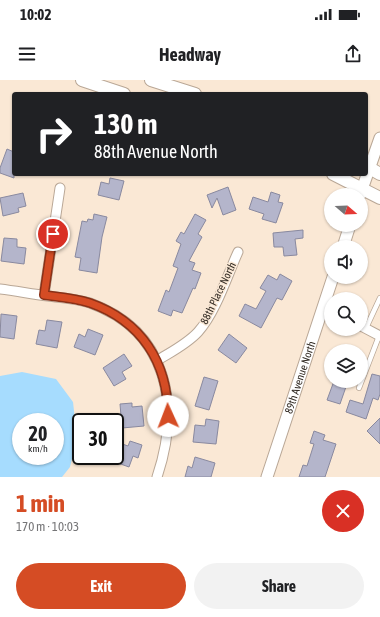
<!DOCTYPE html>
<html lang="en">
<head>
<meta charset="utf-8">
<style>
  :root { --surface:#fff; --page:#f2f2f2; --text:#202124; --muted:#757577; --accent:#d54c24 }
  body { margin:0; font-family:"Asap Condensed",sans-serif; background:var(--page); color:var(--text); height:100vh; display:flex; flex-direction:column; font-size:15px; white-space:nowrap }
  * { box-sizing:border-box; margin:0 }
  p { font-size:13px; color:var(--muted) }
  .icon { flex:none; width:22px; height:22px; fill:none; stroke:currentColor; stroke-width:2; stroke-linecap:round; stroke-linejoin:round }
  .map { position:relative; height:397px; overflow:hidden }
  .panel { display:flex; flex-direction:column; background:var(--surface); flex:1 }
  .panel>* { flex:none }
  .top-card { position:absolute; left:12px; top:12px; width:356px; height:84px; border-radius:4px; box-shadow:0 1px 3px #0004; background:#202124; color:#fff; overflow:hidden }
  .needle { width:26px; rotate:109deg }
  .tools { position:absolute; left:324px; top:108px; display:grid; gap:8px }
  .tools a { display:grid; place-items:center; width:44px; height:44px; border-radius:50%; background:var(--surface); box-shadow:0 1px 3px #0004; font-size:20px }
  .speed { position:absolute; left:12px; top:333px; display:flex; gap:8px; font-size:20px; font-weight:700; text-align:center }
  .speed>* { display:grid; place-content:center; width:52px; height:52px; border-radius:50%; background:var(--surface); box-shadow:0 1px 3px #0004; line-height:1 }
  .speed small { font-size:10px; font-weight:400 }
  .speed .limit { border:2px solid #111; border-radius:6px; background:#fff; color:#111 }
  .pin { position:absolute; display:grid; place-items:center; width:34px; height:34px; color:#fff; margin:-17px; border:2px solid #fff; border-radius:50%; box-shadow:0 1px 4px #0007 }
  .me { position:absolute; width:44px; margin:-22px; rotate:358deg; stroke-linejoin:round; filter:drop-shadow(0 0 3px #0008) }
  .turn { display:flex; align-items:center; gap:14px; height:84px; padding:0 16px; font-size:18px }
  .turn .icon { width:52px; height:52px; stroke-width:2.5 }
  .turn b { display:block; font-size:28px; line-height:34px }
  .round { display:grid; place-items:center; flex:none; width:42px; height:42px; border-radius:21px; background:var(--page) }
  .overview { display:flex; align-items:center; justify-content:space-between; height:68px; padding:0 16px }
  h1 { font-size:24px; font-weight:700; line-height:30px; color:var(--accent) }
  .action { display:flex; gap:8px; margin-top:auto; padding:8px 16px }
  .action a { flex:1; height:46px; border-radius:24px; background:var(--accent); color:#fff; font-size:16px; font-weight:700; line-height:46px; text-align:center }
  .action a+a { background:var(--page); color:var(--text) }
  .status { display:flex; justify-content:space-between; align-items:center; height:28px; padding:0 20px; background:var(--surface); direction:ltr }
  .status svg { height:11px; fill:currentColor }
  header { display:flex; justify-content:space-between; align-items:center; height:52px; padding:0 16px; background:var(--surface); font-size:18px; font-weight:700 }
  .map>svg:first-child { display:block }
  .water { fill:#a6dcfe; fill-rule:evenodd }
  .building { fill:#b4b5cb; stroke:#89899f }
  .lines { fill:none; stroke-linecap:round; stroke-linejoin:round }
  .service-casing { stroke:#b9a796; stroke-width:6 }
  .minor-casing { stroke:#b9a796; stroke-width:11 }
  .tertiary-casing { stroke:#b9a796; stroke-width:13 }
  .secondary-casing { stroke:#b9a796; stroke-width:14 }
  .service { stroke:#fff; stroke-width:4.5 }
  .minor { stroke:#fff; stroke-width:9 }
  .tertiary { stroke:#fff; stroke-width:11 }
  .secondary { stroke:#fff; stroke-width:12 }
  .route-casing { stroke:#8a3117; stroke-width:10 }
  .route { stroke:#d54c24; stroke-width:7 }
  .labels { text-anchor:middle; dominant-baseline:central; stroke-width:3; stroke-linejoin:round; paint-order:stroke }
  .street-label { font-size:11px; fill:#342d26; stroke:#fae8d5 }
</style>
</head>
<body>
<div class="status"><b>10:02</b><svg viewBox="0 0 49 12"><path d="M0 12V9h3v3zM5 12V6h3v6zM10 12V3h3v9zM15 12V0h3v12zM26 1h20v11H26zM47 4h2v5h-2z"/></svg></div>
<header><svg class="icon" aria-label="menu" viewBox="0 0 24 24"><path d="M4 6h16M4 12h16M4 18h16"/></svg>Headway<svg class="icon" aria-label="share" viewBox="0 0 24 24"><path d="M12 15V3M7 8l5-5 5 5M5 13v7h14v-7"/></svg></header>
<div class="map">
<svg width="380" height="397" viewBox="0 0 380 397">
  <rect width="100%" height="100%" fill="#fae8d5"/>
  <path class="water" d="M 22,292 L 56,299 L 73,322 L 77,358 L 70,387 L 62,397 L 0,397 L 0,296 ZM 21,342 L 55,342 L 55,376 L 21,376 Z"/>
  <g class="building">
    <path d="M 7,69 L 14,72 L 14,98 L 0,93 L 0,88 Z"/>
    <path d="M 110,98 L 124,101 L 119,120 L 98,115 L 101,102 L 109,104 Z"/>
    <path d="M 228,107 L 236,130 L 223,135 L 217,118 L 212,128 L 207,115 Z"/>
    <path d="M 271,112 L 280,115 L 278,122 L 283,123 L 276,143 L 262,139 L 264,134 L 249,129 L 253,117 L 268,122 Z"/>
    <path d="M 23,113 L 26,126 L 18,128 L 19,132 L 3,136 L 0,118 Z"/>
    <path d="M 94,134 L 107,137 L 102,157 L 97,193 L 79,190 L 81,178 L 75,177 L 82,141 L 87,142 L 88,139 L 93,140 Z"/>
    <path d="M 195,134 L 206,140 L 198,154 L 202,157 L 189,181 L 195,183 L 192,190 L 201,193 L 195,209 L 193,208 L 182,233 L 173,230 L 171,236 L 158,231 L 166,210 L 169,212 L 178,188 L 173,186 L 181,164 L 176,161 L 181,152 L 184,154 Z"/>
    <path d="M 303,150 L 303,158 L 295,159 L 297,175 L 284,176 L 283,167 L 274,167 L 273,153 Z"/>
    <path d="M 4,158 L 17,159 L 17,167 L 26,168 L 24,184 L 1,181 Z"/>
    <path d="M 280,194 L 292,201 L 282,220 L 277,218 L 261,248 L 239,236 L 245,224 L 256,229 L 266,211 L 260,208 L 268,195 L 277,200 Z"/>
    <path d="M 1,234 L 17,236 L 14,259 L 0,257 Z"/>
    <path d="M 47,240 L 62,242 L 57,268 L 36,264 L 39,250 L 45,251 Z"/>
    <path d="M 88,249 L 103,255 L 95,275 L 74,267 L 79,254 L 85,257 Z"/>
    <path d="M 229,254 L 247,268 L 236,283 L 218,270 Z"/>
    <path d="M 124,274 L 132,286 L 122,292 L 126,299 L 114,306 L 103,288 Z"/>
    <path d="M 372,294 L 380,296 L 380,314 L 378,320 L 373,318 L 366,339 L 346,332 L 350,320 L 363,324 Z"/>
    <path d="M 204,297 L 218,301 L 209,330 L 195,326 Z"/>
    <path d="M 334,301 L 348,301 L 340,324 L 327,320 Z"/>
    <path d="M 132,323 L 132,327 L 142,326 L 144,346 L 122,348 L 120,324 Z"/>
    <path d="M 380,338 L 380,364 L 367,351 Z"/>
    <path d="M 206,339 L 219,341 L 216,364 L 193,362 L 195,345 L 205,346 Z"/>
    <path d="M 314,351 L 325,355 L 323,360 L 336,364 L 325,397 L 299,397 L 303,385 L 307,386 L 314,364 L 310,363 Z"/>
    <path d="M 130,361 L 142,365 L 138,378 L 133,376 L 129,387 L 115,382 L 115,367 L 117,362 L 128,366 Z"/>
    <path d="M 195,377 L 215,383 L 211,397 L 185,397 L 188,386 L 192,388 Z"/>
  </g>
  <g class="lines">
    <g class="service-casing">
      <g id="service">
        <path d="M 366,248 L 380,218"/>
        <path d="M 359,308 L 379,256"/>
      </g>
    </g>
    <g class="minor-casing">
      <g id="minor">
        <path d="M 0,209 C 16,211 32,214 48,216 C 62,218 77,219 90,223 C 168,251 181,326 157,397"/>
        <path d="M 44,215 L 60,108"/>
        <path d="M 322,232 L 331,234"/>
        <path d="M 361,246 L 380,256"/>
        <path d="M 158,280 C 171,272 187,264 198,252 C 216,232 227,196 238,172"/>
      </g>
    </g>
    <g class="tertiary-casing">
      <g id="tertiary">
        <path d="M 360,115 L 380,58"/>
        <path d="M 343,167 L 350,145"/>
        <path id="s1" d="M 267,397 L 333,197"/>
      </g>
    </g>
    <g class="secondary-casing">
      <g id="secondary">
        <path d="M 82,0 L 124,14"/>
        <path d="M 151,0 L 195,14"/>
        <path d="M 366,86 L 380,94"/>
        <path d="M 333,94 L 380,118"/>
      </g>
    </g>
    <use href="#service" class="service"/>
    <use href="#minor" class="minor"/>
    <use href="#tertiary" class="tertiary"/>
    <use href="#secondary" class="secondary"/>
  </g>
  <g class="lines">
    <g class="route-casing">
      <path id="route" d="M 53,154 L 44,215 C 59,217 75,218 90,223 C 141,241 168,282 168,336"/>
    </g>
    <use href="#route" class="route"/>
  </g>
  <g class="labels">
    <g class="street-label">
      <text transform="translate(218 213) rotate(-64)">88th Place North</text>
      <text stroke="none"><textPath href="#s1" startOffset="105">89th Avenue North</textPath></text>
    </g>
  </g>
</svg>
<div class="tools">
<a><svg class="needle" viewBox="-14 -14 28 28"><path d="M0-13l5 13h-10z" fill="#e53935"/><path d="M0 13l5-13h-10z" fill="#757577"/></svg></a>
<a><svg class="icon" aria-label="sound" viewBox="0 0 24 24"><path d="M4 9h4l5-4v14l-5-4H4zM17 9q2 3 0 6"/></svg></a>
<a><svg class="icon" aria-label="search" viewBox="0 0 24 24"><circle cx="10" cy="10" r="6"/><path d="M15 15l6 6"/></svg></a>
<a><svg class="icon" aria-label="layers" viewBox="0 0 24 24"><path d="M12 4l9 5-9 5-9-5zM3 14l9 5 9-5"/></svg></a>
</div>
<div class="speed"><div>20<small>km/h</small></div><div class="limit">30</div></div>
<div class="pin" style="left:53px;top:154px;background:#d93025"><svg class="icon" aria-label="arrive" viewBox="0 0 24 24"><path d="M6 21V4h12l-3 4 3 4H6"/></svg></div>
<svg class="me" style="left:168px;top:336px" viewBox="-20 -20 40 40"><circle r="19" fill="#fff"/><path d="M0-13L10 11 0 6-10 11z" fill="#d54c24"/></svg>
<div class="top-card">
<div class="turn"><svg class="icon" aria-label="right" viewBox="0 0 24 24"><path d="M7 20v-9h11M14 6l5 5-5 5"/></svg><div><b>130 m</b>88th Avenue North</div></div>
</div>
</div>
<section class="panel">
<div class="overview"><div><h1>1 min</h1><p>170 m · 10:03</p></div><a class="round" style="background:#d93025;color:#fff"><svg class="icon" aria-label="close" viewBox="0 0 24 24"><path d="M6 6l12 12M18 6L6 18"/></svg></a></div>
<div class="action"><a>Exit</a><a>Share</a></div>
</section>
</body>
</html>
